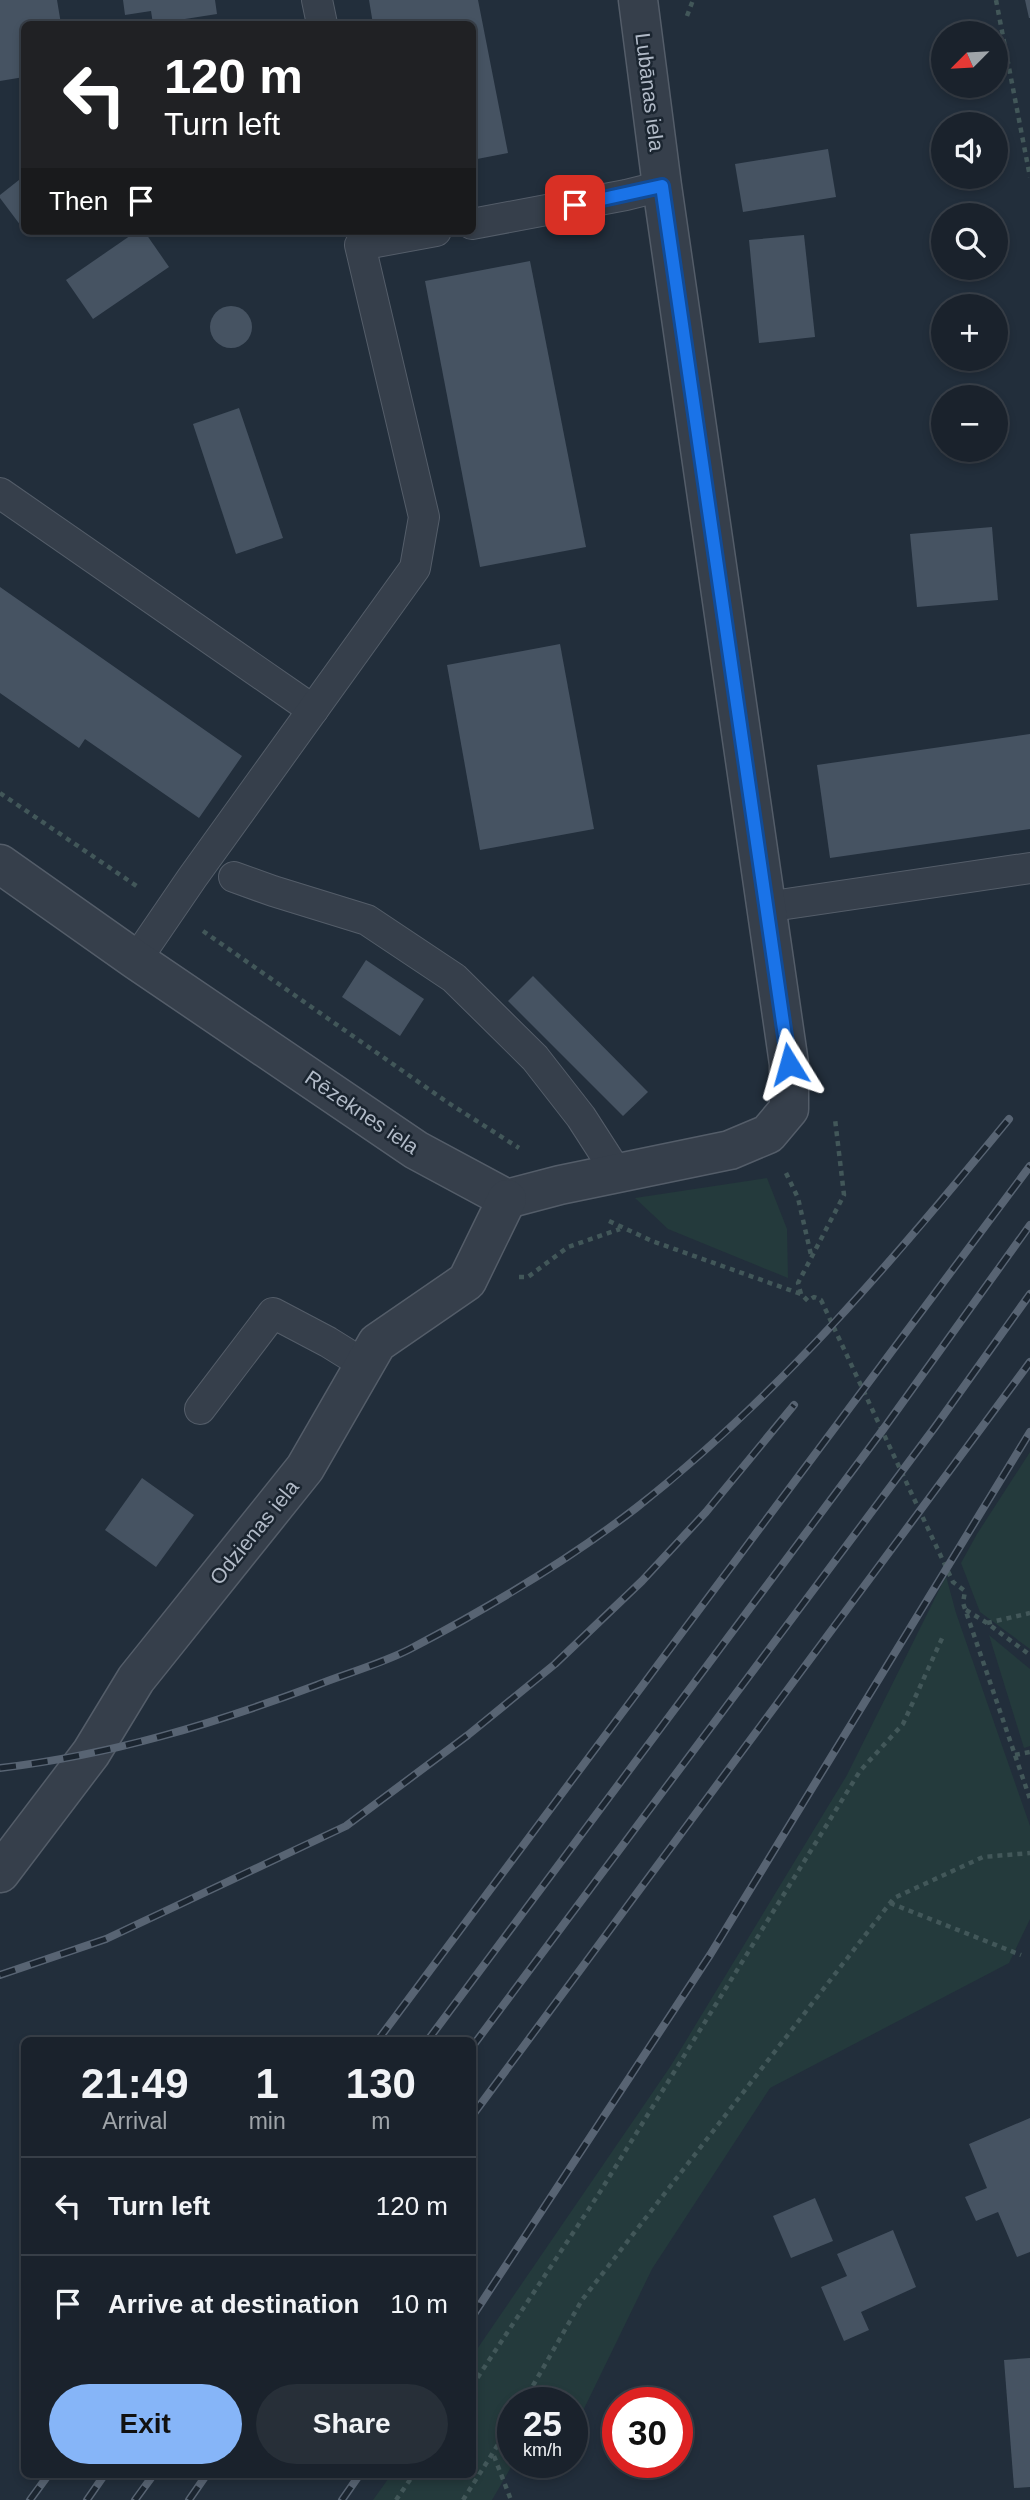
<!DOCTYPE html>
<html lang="en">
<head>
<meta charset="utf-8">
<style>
  :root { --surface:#1a222c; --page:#272f38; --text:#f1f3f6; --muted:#9fa4a9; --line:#383f48; --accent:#86b5f8 }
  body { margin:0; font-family:Helvetica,sans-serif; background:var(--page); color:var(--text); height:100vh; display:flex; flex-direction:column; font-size:26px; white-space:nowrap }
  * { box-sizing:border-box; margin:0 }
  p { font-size:23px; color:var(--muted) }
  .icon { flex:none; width:38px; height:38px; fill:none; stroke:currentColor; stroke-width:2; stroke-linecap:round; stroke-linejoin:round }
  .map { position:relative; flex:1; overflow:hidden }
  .sheet { position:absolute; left:21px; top:2037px; width:455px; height:441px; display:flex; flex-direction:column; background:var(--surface); border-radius:10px; box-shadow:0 4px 10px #0003,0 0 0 2px var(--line) }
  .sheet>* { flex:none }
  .top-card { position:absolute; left:21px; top:21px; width:455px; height:214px; border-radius:10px; box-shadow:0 4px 10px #0003,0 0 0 2px var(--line); background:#202124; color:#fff; overflow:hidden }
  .needle { width:46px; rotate:246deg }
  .buttons { position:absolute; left:931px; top:21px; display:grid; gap:14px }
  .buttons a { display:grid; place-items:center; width:77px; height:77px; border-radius:50%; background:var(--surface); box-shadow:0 4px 10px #0003,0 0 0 2px var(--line); font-size:35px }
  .speed { position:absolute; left:497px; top:2387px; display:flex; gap:14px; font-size:35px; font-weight:700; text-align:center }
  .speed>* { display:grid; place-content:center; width:91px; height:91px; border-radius:50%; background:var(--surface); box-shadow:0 4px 10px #0003,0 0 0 2px var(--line); line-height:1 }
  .speed small { font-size:18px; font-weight:400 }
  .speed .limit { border:10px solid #d22; background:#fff; color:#111 }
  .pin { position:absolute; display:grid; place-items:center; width:60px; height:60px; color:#fff; margin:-30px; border-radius:14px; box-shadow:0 4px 10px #0006 }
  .me { position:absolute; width:77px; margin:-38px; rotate:352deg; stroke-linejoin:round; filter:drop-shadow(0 0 5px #0008) }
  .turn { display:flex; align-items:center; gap:24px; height:147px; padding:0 28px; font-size:32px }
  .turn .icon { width:91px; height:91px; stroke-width:2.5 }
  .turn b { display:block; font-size:49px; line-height:60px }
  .then { display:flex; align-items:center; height:66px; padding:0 28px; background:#0003; gap:14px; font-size:26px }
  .eta { display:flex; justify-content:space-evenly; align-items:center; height:119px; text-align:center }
  .eta b { font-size:42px; font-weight:700; line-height:49px }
  .cta { display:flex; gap:14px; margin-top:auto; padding:14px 28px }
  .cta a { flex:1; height:80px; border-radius:42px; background:var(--accent); color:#111; font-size:28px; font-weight:700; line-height:80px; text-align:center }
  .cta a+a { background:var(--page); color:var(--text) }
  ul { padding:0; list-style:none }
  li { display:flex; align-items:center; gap:21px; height:98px; padding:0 28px; border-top:2px solid var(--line) }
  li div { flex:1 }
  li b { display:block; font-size:26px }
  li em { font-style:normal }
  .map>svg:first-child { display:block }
  .green { fill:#243a3c }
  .building { fill:#465362 }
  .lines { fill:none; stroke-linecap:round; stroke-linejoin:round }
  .service-casing { stroke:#545d69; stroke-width:32 }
  .minor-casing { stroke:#545d69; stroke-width:41 }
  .path { stroke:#425759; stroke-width:4.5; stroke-dasharray:5 5; stroke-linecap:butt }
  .service { stroke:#363f4b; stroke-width:30 }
  .minor { stroke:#363f4b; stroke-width:38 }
  .rail-casing { stroke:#586473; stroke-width:8 }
  .rail { stroke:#1b2530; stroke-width:5; stroke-dasharray:16; stroke-linecap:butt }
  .route-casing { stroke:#114b97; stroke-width:18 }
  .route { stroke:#1a73e8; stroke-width:12 }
  .labels { text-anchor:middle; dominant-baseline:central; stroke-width:5; stroke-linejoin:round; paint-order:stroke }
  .street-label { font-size:21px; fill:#b1bac7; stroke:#1b2530 }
</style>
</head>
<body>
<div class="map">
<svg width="1030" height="2500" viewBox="0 0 1030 2500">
  <rect width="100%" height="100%" fill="#222e3b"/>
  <g class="green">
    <path d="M 767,1178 L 787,1229 L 788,1278 L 668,1229 L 635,1198 Z"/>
    <path d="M 1030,1452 L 1030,1649 L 980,1612 L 961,1563 L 977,1534 Z"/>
    <path d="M 946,1576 L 956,1613 L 1030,1826 L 1030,1919 L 1009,1963 L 770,2088 L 652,2269 L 579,2419 L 572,2423 L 572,2403 L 513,2403 L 514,2462 L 492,2500 L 373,2500 L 391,2475 L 472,2474 L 473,2355 L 670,2067 L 847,1775 Z"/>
    <path d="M 989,1635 L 1030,1669 L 1030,1746 L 1024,1748 Z"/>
  </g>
  <g class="building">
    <path d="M 0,0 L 57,0 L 61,24 L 24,24 L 24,77 L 0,81 Z"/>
    <path d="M 123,0 L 215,0 L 217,14 L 153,24 L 151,11 L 125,15 Z"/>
    <path d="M 369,0 L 478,0 L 508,153 L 472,160 L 472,24 L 373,24 Z"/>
    <path d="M 1025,0 L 1030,0 L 1030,18 L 1029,18 Z"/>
    <path d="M 828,149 L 836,197 L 743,212 L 735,164 Z"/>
    <path d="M 24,176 L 24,230 L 0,198 L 0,195 Z"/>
    <path d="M 137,231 L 144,231 L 169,267 L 93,319 L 66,280 Z"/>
    <path d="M 804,235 L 815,337 L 759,343 L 749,240 Z"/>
    <path d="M 530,261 L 586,547 L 480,567 L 425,281 Z"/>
    <circle cx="231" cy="327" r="21"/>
    <path d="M 239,408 L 283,538 L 236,554 L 193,424 Z"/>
    <path d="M 992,527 L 998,600 L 917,607 L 910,534 Z"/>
    <path d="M 0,587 L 242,756 L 199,818 L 85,739 L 79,748 L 0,693 Z"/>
    <path d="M 560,644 L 594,829 L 480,850 L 447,665 Z"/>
    <path d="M 1030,734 L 1030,829 L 830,858 L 817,765 Z"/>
    <path d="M 366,960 L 424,999 L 400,1036 L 342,997 Z"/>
    <path d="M 533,976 L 648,1092 L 623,1116 L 508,1001 Z"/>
    <path d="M 142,1478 L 194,1515 L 156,1567 L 105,1530 Z"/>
    <path d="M 1030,2118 L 1030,2252 L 1017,2257 L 998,2212 L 976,2221 L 965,2197 L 987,2188 L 969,2144 Z"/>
    <path d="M 815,2198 L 833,2241 L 791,2258 L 773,2216 Z"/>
    <path d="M 893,2230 L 916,2287 L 861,2312 L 869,2330 L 844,2341 L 821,2287 L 847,2276 L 837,2254 Z"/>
    <path d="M 1030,2358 L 1030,2487 L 1014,2488 L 1004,2360 Z"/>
  </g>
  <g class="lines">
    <g class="service-casing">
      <g id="service">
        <path d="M 317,0 L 322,24"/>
        <path d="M 472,224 L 626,195 L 662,186"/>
        <path d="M 0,493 L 313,710"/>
        <path d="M 234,877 L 273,891 L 367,920 L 454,978 L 535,1058 L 581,1117 L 617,1173"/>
        <path d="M 766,907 L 1030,868"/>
        <path d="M 136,960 L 192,878 L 415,568 L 424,517 L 360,245 L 436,231"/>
        <path d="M 200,1409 L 273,1313 L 328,1342 L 365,1365"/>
      </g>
    </g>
    <g class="minor-casing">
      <g id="minor">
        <path d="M 0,864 L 136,960 L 416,1150 L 507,1199 L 560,1185 L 730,1150 L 768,1134 L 789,1109 L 789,1064 L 662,186 L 638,0"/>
        <path d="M 0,1873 L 91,1753 L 136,1679 L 305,1468 L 377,1343 L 467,1281 L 507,1199"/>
      </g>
    </g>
    <g class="path">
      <path d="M 996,0 L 1030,177"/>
      <path d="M 687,16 L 693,0"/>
      <path d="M 0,793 L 138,887"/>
      <path d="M 203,931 L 447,1102 L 519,1148"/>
      <path d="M 786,1173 L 798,1198 L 811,1255"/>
      <path d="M 609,1221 L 652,1241 L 801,1294 L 808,1301 L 814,1297 L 821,1300 L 953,1582 L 965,1591 L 963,1603 L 1030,1799"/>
      <path d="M 519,1277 L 528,1277 L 568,1247 L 620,1229"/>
      <path d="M 801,1294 L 798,1283 L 844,1195 L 835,1119"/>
      <path d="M 966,1610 L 987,1623 L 1030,1655"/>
      <path d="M 987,1623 L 1030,1613"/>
      <path d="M 1015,1755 L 1030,1752"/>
      <path d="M 890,1903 L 1021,1955"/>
      <path d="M 472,2386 L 600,2192 L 860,1771 L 903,1724 L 944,1634"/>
      <path d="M 523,2403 L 582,2300 L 894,1898 L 983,1857 L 1030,1853"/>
      <path d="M 494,2456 L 511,2500"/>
      <path d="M 396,2500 L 414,2474"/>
      <path d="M 463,2500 L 513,2421"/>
    </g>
    <use href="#service" class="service"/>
    <use href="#minor" class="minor"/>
    <g class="rail-casing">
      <g id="rail">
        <path d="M 0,1768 C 111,1755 213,1724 317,1685 C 347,1673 381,1664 410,1649 C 488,1608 566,1562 636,1508 C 778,1397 896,1257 1009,1119"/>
        <path d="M 0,1975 L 106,1939 L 346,1826 L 468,1735 L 555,1664 L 642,1581 L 706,1512 L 794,1405"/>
        <path d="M 378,2040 L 1030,1166"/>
        <path d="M 428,2040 L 882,1431 L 1030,1225"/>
        <path d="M 472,2047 L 935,1427 L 1030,1294"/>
        <path d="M 472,2116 L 1030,1362"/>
        <path d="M 472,2317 L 710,1955 L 1030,1432"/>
        <path d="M 30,2500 L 49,2474"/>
        <path d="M 87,2500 L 105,2474"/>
        <path d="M 135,2500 L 154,2474"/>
        <path d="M 189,2500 L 207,2474"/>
        <path d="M 342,2500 L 360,2474"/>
      </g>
    </g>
    <use href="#rail" class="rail"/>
  </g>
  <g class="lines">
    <g class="route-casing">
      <path id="route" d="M 575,205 L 662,186 L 789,1064"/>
    </g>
    <use href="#route" class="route"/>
  </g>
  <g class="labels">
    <g class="street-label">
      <text transform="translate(650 92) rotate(83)">Lubānas iela</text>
      <text transform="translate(362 1112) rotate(34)">Rēzeknes iela</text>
      <text transform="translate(254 1532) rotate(-51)">Odzienas iela</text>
    </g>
  </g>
</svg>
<div class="buttons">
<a><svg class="needle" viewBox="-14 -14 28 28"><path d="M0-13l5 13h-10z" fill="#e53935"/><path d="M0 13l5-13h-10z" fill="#9fa4a9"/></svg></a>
<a><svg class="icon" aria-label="sound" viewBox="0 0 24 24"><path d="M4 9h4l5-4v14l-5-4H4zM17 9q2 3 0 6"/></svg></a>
<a><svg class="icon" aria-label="search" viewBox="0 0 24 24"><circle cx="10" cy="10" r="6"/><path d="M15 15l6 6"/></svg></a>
<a>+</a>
<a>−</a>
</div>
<div class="speed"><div>25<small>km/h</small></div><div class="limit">30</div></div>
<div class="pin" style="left:575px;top:205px;background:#d93025"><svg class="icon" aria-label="arrive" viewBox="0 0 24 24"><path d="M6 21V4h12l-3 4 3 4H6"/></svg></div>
<svg class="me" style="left:789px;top:1064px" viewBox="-20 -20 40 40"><path d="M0-17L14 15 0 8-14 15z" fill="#1a73e8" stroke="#fff" stroke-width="4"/></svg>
<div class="top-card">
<div class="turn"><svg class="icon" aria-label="left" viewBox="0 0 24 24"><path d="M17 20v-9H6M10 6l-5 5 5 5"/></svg><div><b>120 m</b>Turn left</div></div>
<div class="then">Then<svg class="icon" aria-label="arrive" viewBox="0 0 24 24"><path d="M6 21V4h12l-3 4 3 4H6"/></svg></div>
</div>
<section class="sheet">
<div class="eta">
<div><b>21:49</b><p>Arrival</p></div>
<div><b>1</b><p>min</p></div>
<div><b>130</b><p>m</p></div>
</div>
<ul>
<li><svg class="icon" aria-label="left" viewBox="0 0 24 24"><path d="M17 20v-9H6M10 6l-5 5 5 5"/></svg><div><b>Turn left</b></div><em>120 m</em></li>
<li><svg class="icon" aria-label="arrive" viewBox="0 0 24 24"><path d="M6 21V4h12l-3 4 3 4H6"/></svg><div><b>Arrive at destination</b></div><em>10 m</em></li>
</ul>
<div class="cta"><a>Exit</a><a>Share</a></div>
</section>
</div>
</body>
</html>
